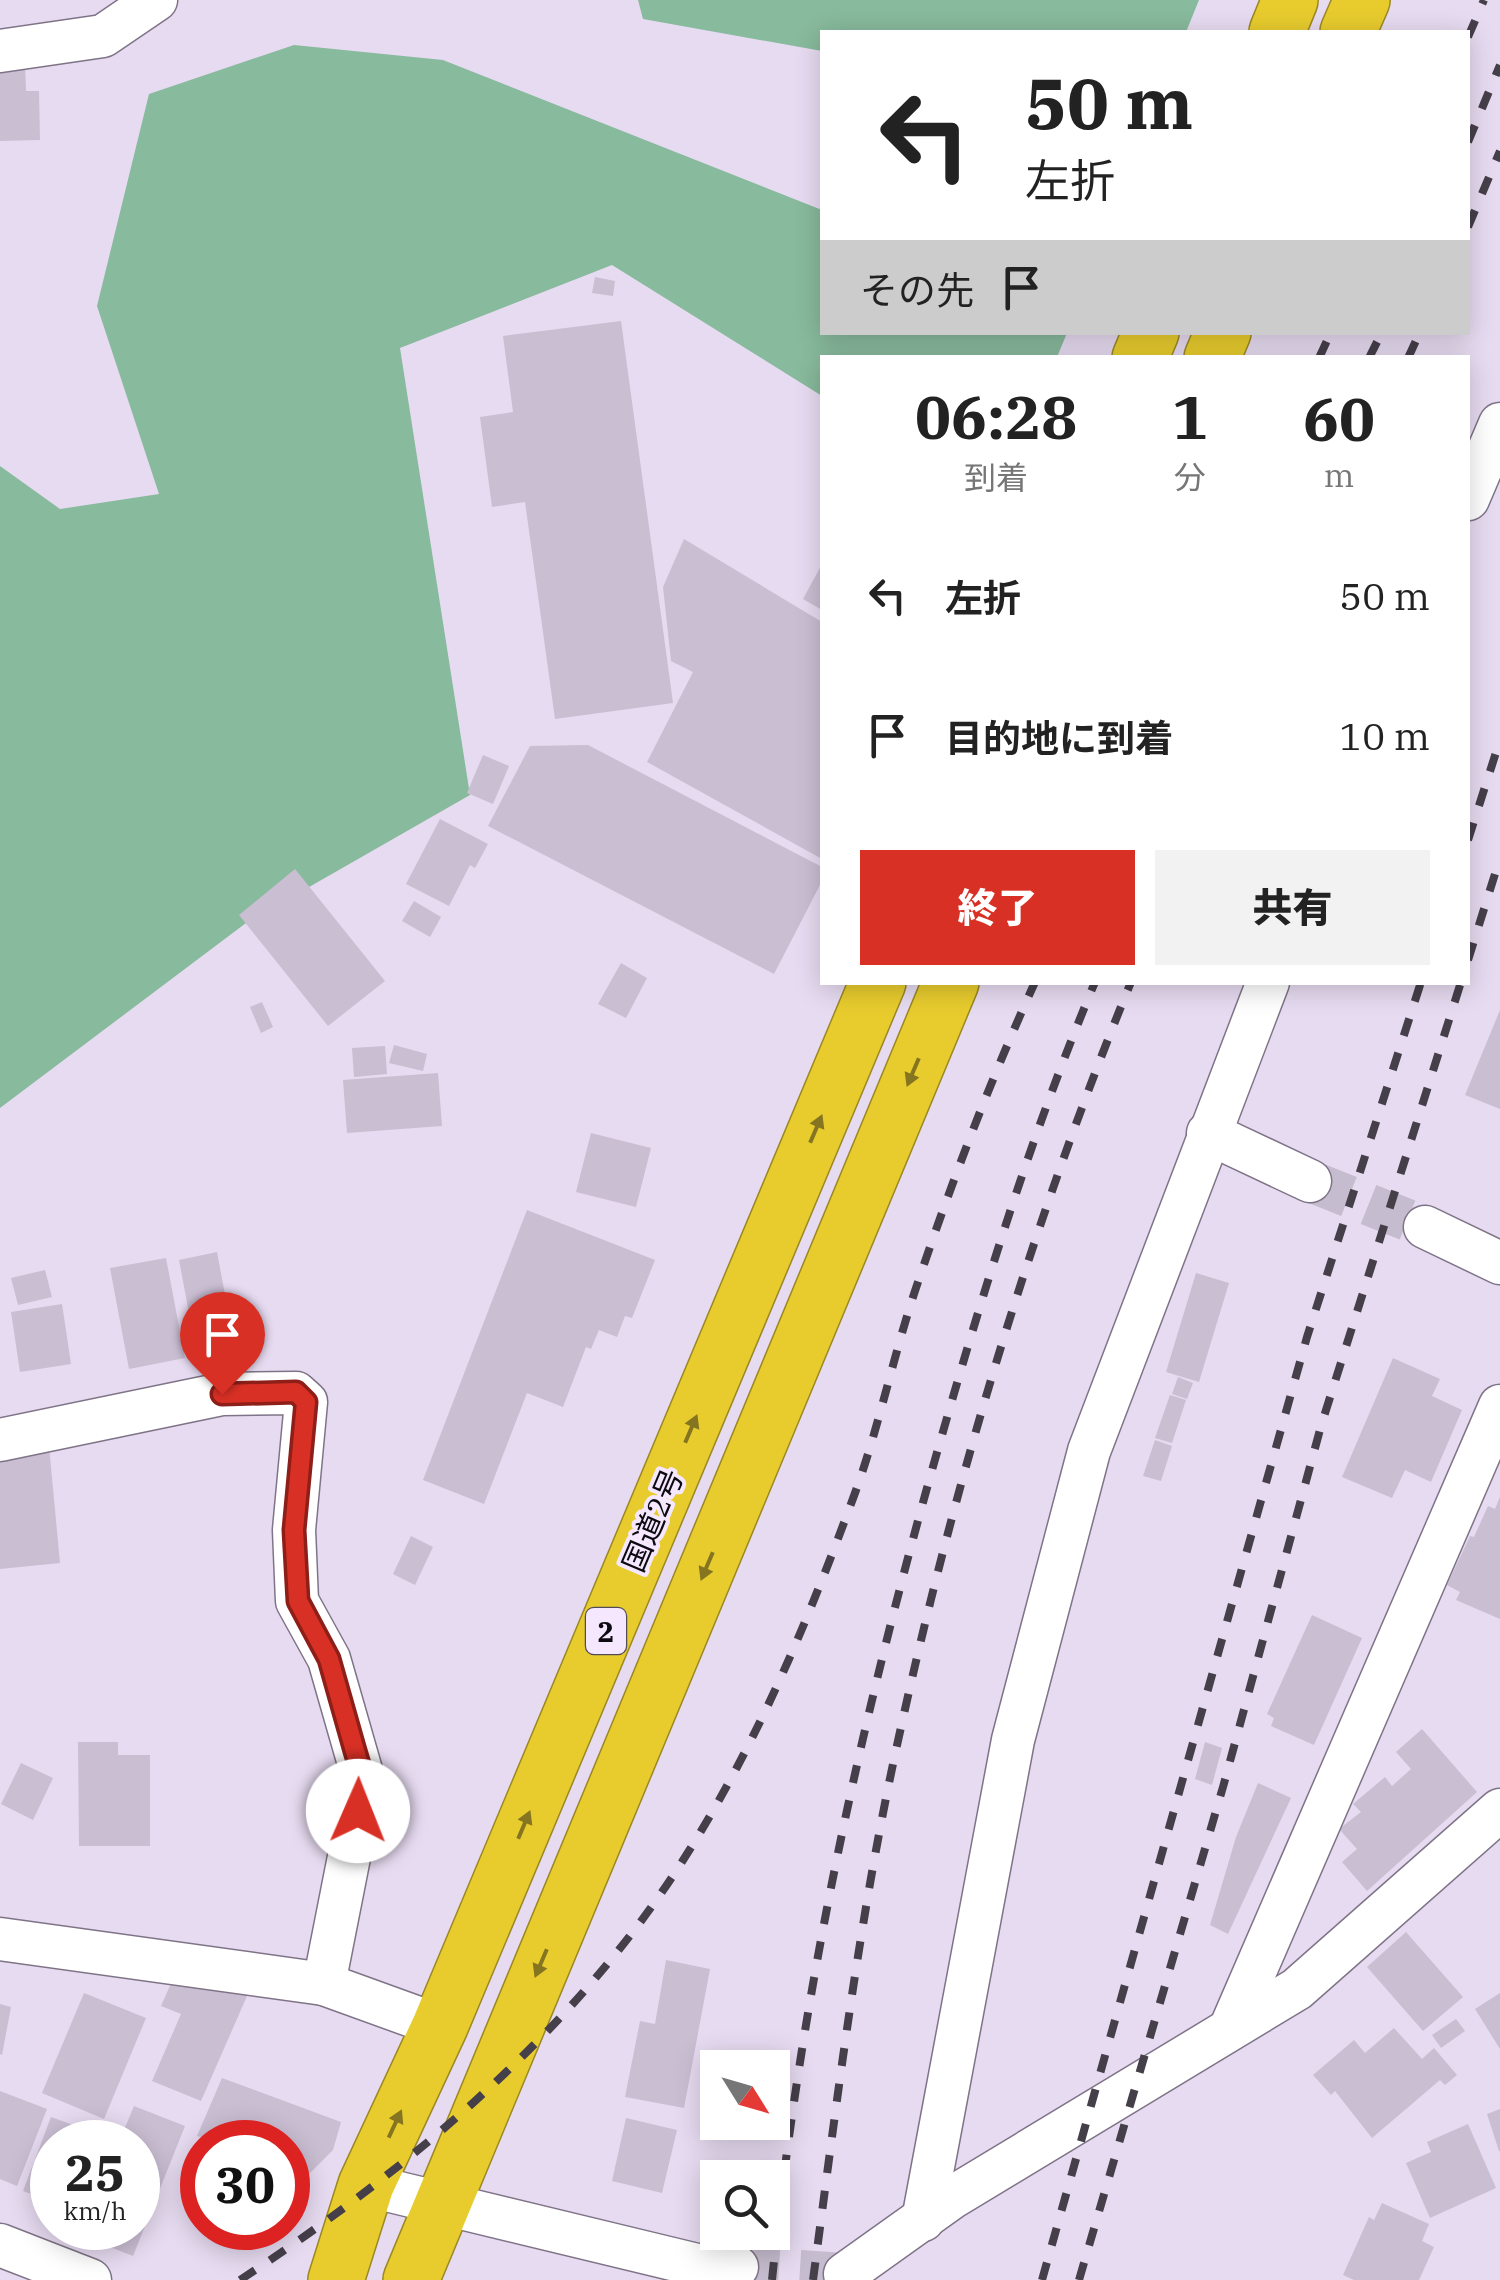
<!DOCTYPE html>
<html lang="ja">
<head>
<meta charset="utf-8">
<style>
  :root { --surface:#fff; --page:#f2f2f2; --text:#222; --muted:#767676; --accent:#d93025 }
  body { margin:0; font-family:"IBM Plex Serif","Noto Sans JP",serif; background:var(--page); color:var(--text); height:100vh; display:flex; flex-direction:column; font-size:38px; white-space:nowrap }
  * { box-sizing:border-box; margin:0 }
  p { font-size:32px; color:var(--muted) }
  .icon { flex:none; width:55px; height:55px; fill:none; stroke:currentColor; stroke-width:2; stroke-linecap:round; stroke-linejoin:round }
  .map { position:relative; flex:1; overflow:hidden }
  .sheet { position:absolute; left:820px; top:355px; width:650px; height:630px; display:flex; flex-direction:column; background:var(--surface); border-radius:0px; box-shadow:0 5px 25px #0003 }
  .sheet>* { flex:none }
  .guide { position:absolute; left:820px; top:30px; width:650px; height:305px; border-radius:0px; box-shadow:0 5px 25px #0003; background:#fff; color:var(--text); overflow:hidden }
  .needle { width:65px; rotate:127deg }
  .buttons { position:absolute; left:700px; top:2050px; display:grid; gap:20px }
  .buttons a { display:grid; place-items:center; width:90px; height:90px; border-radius:0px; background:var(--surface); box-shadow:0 5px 25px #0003; font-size:50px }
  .speed { position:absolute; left:30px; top:2120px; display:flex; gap:20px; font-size:50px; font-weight:700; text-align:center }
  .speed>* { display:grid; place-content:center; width:130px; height:130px; border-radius:50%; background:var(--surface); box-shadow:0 5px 25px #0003; line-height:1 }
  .speed small { font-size:25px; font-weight:400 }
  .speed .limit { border:15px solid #d22; background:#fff; color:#111 }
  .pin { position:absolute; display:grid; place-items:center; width:85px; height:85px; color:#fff; margin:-102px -42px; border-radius:50% 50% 50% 0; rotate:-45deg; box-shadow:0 0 10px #0007 }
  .pin .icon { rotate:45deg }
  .me { position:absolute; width:110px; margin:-55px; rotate:1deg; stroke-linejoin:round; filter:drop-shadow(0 0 8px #0008) }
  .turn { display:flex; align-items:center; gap:35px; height:210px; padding:0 40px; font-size:45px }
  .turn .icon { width:130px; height:130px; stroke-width:2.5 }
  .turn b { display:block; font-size:70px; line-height:85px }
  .then { display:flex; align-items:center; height:95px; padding:0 40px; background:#0003; gap:20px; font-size:38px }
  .eta { display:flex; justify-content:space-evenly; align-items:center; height:170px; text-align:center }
  .eta b { font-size:60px; font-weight:800; line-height:70px }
  .action { display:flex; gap:20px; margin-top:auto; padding:20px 40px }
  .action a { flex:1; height:115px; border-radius:0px; background:var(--accent); color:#fff; font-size:40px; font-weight:800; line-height:115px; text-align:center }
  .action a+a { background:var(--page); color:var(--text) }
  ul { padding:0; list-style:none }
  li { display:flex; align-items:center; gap:30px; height:140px; padding:0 40px }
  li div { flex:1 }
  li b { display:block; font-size:38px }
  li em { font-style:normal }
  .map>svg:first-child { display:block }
  .forest { fill:#88ba9d }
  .building { fill:#cabed3 }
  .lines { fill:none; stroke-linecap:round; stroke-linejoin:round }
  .street-tunnel { stroke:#c6bccf; stroke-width:42; stroke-dasharray:42 21; stroke-linecap:butt }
  .street-casing { stroke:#7f7487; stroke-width:45 }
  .highway-casing { stroke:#9b8824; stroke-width:58 }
  .street { stroke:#fff; stroke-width:42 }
  .highway { stroke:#e8cc2e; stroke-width:55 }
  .rail { stroke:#453f4a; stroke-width:8; stroke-dasharray:18 18; stroke-linecap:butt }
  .oneway { fill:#857420 }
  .route-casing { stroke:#8d1f18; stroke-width:25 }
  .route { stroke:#d93025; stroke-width:18 }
  .labels { text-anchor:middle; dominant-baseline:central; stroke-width:8; stroke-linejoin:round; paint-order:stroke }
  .shield { fill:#f5e8fe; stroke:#534c57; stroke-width:2.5 }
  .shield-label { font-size:28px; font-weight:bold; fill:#0d0910 }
  .street-label { font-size:30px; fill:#0d0910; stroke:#f5e8fe }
</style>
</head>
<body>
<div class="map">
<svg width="1500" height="2280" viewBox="0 0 1500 2280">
  <rect width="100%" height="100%" fill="#e7dbf1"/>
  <g class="forest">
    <path d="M 638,0 L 1199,0 L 1186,32 L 822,32 L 822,51 L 643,19 Z"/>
    <path d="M 294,45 L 443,60 L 822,210 L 822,332 L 1067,333 L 1057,357 L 822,358 L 822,396 L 612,265 L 400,348 L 470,795 L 246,923 L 0,1108 L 0,466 L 60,509 L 159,494 L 97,306 L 149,94 Z"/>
  </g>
  <g class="building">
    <path d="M 0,53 L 25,62 L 26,91 L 39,91 L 40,140 L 0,141 Z"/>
    <path d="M 595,277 L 615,281 L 613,296 L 592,293 Z"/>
    <path d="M 621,321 L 673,703 L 555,719 L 525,502 L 492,507 L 480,417 L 513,412 L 503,336 Z"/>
    <path d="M 684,539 L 822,622 L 822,859 L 647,762 L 693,672 L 671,661 L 663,587 Z"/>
    <path d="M 822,564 L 822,610 L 803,599 Z"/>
    <path d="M 588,745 L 822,867 L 822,881 L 774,974 L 488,826 L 530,746 Z"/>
    <path d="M 483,755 L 509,766 L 493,804 L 467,793 Z"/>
    <path d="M 440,819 L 488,844 L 475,868 L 470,865 L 449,906 L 406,884 Z"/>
    <path d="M 295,869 L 385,981 L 328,1026 L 239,915 Z"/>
    <path d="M 414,901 L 441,917 L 430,937 L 402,921 Z"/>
    <path d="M 621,963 L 647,978 L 626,1018 L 598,1004 Z"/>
    <path d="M 262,1002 L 273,1027 L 261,1033 L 250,1007 Z"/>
    <path d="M 1500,1010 L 1500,1109 L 1465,1095 Z"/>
    <path d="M 394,1045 L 427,1054 L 423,1071 L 389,1063 Z"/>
    <path d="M 385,1046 L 387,1074 L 354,1077 L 352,1048 Z"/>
    <path d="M 438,1073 L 442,1126 L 347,1133 L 343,1080 Z"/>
    <path d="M 591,1133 L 651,1148 L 636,1207 L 576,1192 Z"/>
    <path d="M 527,1210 L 655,1260 L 632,1318 L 625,1316 L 617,1337 L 599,1330 L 591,1349 L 586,1347 L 563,1407 L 527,1393 L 484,1504 L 423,1480 Z"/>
    <path d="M 217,1252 L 234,1343 L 196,1350 L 179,1260 Z"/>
    <path d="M 166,1258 L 185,1358 L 129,1369 L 110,1268 Z"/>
    <path d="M 45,1270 L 52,1297 L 18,1305 L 11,1278 Z"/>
    <path d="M 1196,1273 L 1229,1283 L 1199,1382 L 1166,1372 Z"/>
    <path d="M 62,1304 L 71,1364 L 20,1372 L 11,1312 Z"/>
    <path d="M 1393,1358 L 1440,1379 L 1432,1396 L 1462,1410 L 1431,1482 L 1405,1470 L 1392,1498 L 1342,1477 Z"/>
    <path d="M 1178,1377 L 1193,1383 L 1187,1399 L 1172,1394 Z"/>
    <path d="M 1170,1395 L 1186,1400 L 1172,1443 L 1155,1438 Z"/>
    <path d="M 1155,1440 L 1172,1446 L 1161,1481 L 1143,1476 Z"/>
    <path d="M 49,1446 L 60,1563 L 0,1569 L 0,1450 Z"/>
    <path d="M 1500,1497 L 1500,1619 L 1456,1600 L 1460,1592 L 1447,1585 L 1470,1536 L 1474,1537 L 1488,1506 L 1495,1509 Z"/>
    <path d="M 411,1536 L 433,1547 L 415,1585 L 393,1574 Z"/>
    <path d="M 1312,1615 L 1362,1638 L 1314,1745 L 1271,1726 L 1274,1718 L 1267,1714 Z"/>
    <path d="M 1422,1729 L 1477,1792 L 1367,1891 L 1342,1862 L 1357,1849 L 1339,1829 L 1361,1812 L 1353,1804 L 1385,1777 L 1392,1786 L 1411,1769 L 1396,1752 Z"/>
    <path d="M 78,1742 L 118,1742 L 118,1755 L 150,1755 L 150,1846 L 79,1846 Z"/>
    <path d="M 1205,1742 L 1222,1748 L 1212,1785 L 1195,1779 Z"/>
    <path d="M 21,1763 L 53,1778 L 33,1820 L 1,1804 Z"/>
    <path d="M 1258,1783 L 1291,1798 L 1228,1934 L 1210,1925 L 1236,1837 Z"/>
    <path d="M 1406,1932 L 1463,1997 L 1423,2031 L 1367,1967 Z"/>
    <path d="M 666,1960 L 710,1969 L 684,2108 L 625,2097 L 640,2021 L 655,2024 Z"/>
    <path d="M 176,1972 L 251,1987 L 201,2101 L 152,2081 L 181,2014 L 161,2006 Z"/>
    <path d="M 84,1993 L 146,2018 L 104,2119 L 42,2093 Z"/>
    <path d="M 1500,1993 L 1500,2049 L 1475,2009 Z"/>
    <path d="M 0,2004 L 11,2007 L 2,2055 L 0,2054 Z"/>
    <path d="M 1456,2019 L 1465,2031 L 1441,2048 L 1432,2035 Z"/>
    <path d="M 1394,2028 L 1422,2059 L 1434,2048 L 1457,2075 L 1445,2085 L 1440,2080 L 1372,2138 L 1335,2091 L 1331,2095 L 1313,2075 L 1354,2040 L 1365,2053 Z"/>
    <path d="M 222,2078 L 341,2122 L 333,2150 L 307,2176 L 288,2169 L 288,2142 L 216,2142 L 197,2136 Z"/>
    <path d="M 0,2091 L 47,2109 L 17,2186 L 0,2179 Z"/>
    <path d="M 134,2106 L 185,2126 L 133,2256 L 82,2236 L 86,2228 L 138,2228 L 138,2142 L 119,2142 Z"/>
    <path d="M 1500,2109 L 1500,2151 L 1499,2151 L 1487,2114 Z"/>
    <path d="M 51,2117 L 95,2133 L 92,2142 L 52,2142 L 52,2202 L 23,2191 Z"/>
    <path d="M 626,2118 L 677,2130 L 662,2193 L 612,2181 Z"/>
    <path d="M 1468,2124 L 1496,2188 L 1430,2218 L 1406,2163 L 1431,2152 L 1427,2142 Z"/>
    <path d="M 1382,2203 L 1429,2224 L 1422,2241 L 1434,2247 L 1419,2280 L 1354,2280 L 1343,2275 L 1369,2217 L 1374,2220 Z"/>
  </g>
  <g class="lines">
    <g class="street-tunnel">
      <path d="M 1310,1181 L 1425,1227"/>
      <path d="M 737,2267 L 845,2274"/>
    </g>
    <g class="street-casing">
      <g id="street">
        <path d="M 0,51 L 103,36 L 156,0"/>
        <path d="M 1468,499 L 1500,424"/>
        <path d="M 1208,1133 L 1310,1181"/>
        <path d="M 1425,1227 L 1500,1263"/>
        <path d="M 0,1440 L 222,1394 L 296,1393 L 306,1402 L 294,1530 L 297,1601 L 329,1659 L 364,1781 L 324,1984 L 440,2026"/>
        <path d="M 0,1939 L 324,1984"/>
        <path d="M 1230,2029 L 1500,1406"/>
        <path d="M 366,2185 L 697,2265 L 737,2267"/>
        <path d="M 923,2220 L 1013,1740 L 1089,1451 L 1268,982"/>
        <path d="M 0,2245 L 90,2280"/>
        <path d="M 845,2274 L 953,2197 L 1297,1989 L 1500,1810"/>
      </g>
    </g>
    <g class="highway-casing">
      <g id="highway">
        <path d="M 1277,32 L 1290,0"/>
        <path d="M 1348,32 L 1362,0"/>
        <path d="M 1140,358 L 1151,332"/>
        <path d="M 1212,358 L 1223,332"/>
        <path d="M 336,2280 L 366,2185 L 440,2026 L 878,982"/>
        <path d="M 411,2280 L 951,982"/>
      </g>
    </g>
    <use href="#street" class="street"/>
    <use href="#highway" class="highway"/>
    <g class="rail">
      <path d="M 1468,37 L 1484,0"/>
      <path d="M 1468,142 L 1500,65"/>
      <path d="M 1468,227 L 1500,151"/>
      <path d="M 1319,358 L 1331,332"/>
      <path d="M 1369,358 L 1382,332"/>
      <path d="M 1408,358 L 1420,332"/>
      <path d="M 1468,840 L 1500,740"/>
      <path d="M 1468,960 L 1500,858"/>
      <path d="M 240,2280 C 404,2173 570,2035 678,1868 C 754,1751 807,1624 855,1493 C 880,1424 894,1352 918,1282 C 952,1181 991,1079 1035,982"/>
      <path d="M 772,2280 C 800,2000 859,1727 936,1456 C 982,1295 1030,1137 1095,982"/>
      <path d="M 813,2280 C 836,2108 857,1934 893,1764 C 950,1497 1028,1234 1131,982"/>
      <path d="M 1042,2280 L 1307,1337 L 1421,982"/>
      <path d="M 1079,2280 L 1223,1787 L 1321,1426 L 1461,982"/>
    </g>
  </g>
  <defs><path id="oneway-solid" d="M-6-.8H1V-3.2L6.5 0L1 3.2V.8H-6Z" transform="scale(2.5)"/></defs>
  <g class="oneway">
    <use href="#oneway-solid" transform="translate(913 1072) rotate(113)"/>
    <use href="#oneway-solid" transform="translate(816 1129) rotate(-67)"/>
    <use href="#oneway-solid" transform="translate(691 1429) rotate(-67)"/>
    <use href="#oneway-solid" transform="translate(707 1566) rotate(113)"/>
    <use href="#oneway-solid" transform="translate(524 1825) rotate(-67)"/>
    <use href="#oneway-solid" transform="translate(541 1963) rotate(113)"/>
    <use href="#oneway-solid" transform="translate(395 2124) rotate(-65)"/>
  </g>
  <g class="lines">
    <g class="route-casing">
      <path id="route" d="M 222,1394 L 296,1392 L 306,1402 L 294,1530 L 298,1601 L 329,1659 L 355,1751 L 364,1781 L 358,1811"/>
    </g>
    <use href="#route" class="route"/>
  </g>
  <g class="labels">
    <rect class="shield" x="586" y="1608" width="40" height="46" rx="8"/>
    <g class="shield-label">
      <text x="606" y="1631">2</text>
    </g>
    <g class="street-label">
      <text transform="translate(652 1520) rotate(-67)">国道2号</text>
    </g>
  </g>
</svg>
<div class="buttons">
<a><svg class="needle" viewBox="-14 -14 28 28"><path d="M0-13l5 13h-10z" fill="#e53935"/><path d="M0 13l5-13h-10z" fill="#767676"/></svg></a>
<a><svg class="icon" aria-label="search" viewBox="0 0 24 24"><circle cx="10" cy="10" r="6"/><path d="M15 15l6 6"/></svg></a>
</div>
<div class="speed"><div>25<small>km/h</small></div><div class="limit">30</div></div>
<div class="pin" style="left:222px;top:1394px;background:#d93025"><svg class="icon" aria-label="arrive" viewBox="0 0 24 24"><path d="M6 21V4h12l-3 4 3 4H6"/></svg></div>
<svg class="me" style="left:358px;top:1811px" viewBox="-20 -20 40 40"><circle r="19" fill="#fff"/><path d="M0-13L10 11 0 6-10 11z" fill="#d93025"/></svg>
<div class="guide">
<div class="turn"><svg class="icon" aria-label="left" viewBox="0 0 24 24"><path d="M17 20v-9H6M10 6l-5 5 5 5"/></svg><div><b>50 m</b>左折</div></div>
<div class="then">その先<svg class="icon" aria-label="arrive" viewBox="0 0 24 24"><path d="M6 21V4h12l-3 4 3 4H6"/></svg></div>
</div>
<section class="sheet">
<div class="eta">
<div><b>06:28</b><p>到着</p></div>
<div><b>1</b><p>分</p></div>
<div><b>60</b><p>m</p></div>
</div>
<ul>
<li><svg class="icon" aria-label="left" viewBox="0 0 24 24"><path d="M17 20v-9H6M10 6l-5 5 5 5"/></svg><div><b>左折</b></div><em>50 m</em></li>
<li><svg class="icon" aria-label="arrive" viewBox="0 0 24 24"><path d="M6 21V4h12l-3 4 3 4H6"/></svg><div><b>目的地に到着</b></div><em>10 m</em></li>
</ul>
<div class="action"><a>終了</a><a>共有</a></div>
</section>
</div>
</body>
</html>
